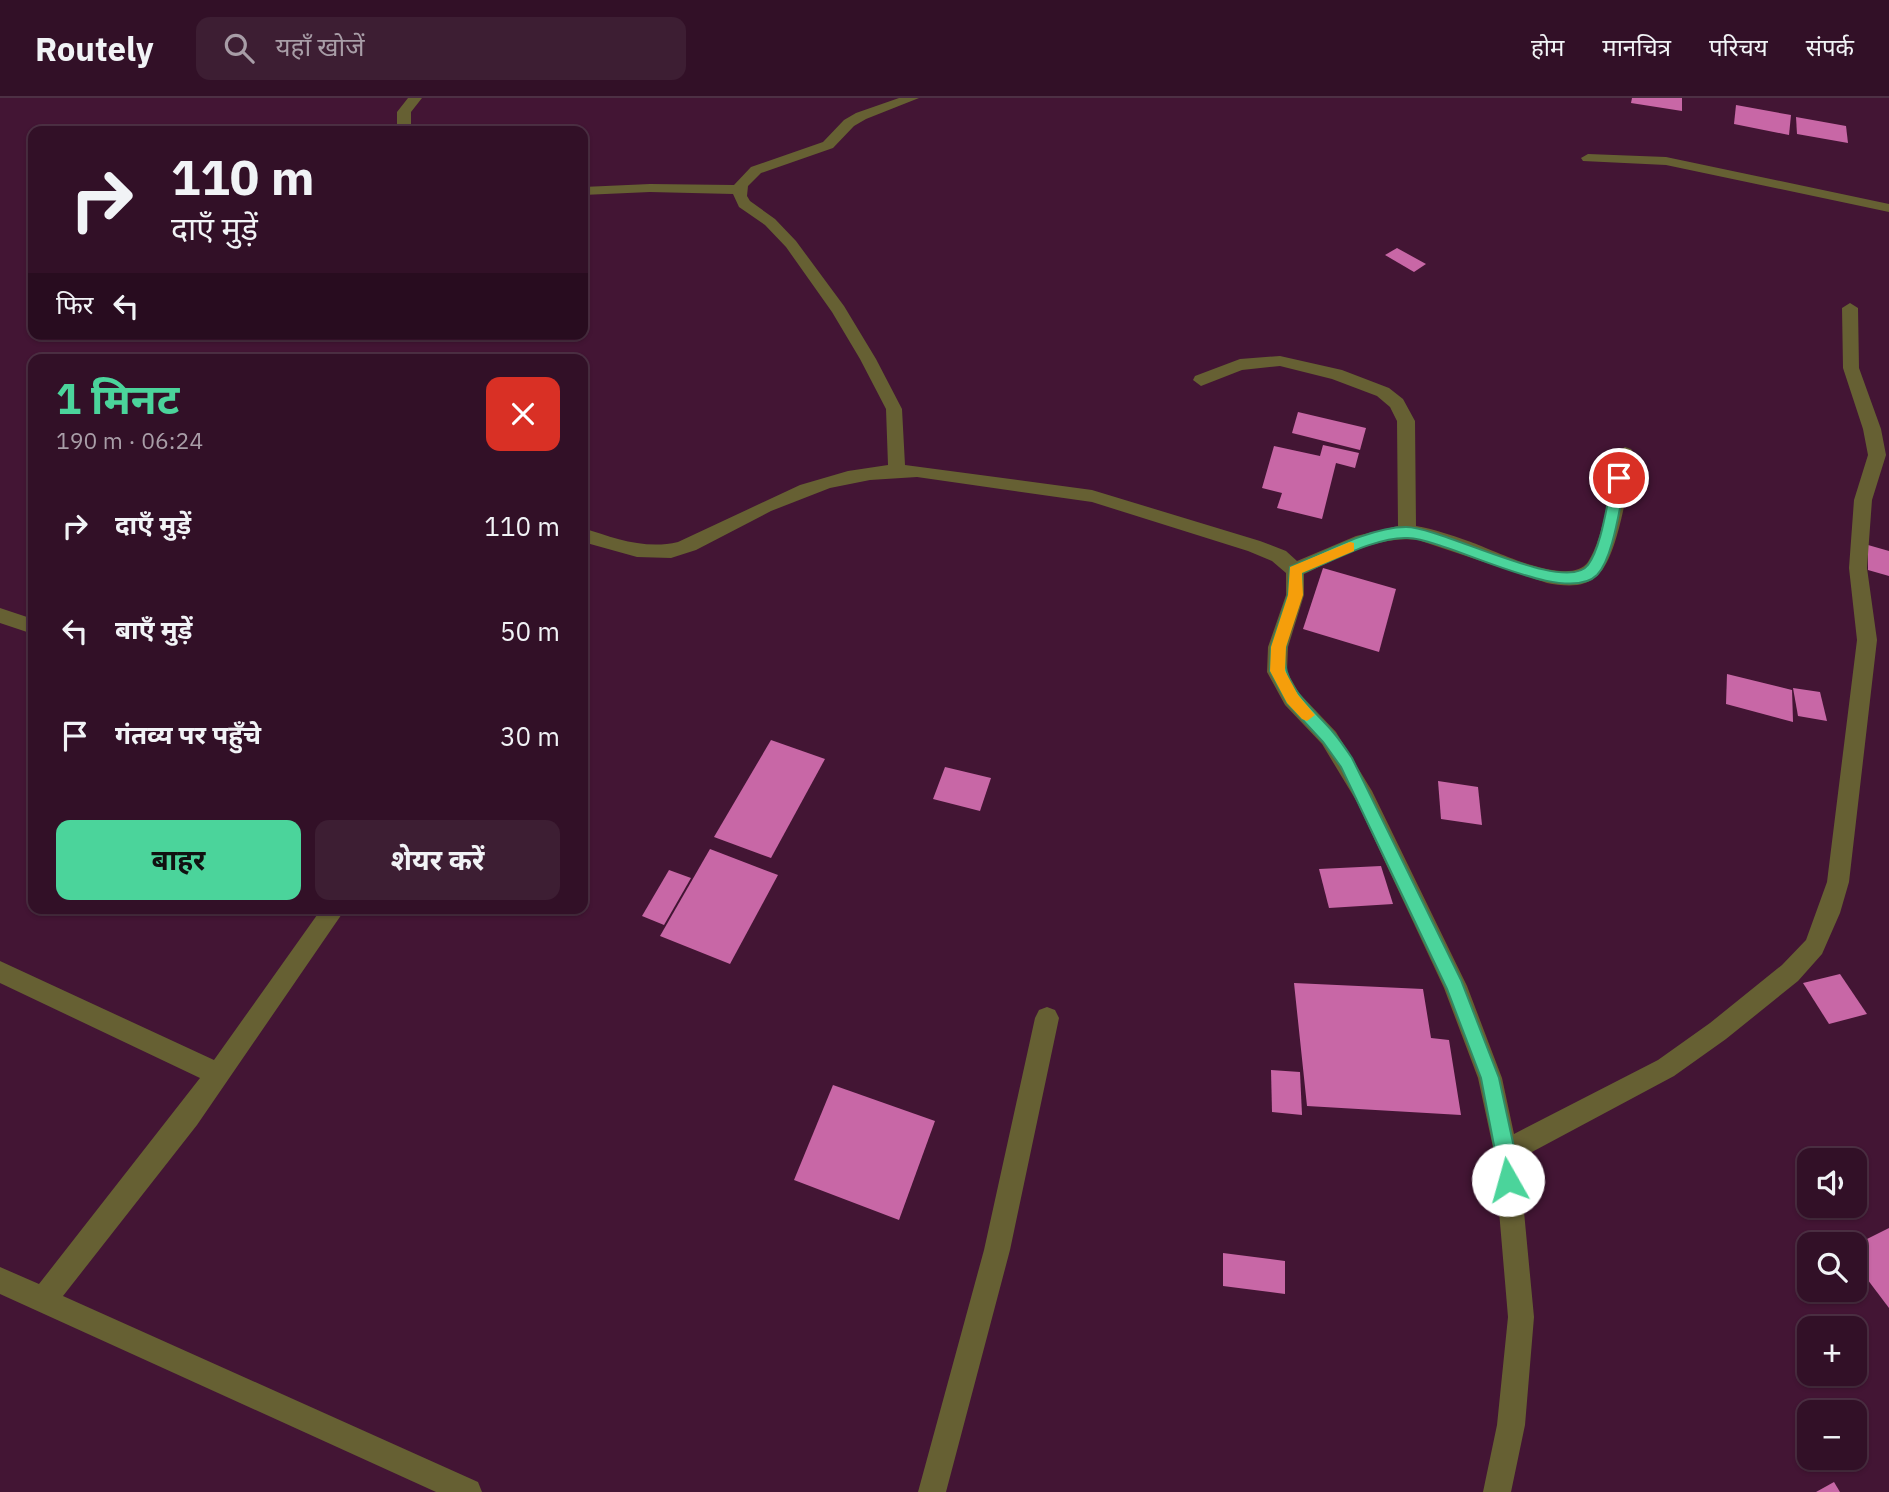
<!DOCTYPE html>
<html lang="hi">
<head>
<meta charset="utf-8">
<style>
  :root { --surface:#321027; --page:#3d1e33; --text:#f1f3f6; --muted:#a89da7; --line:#4d3044; --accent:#4bd49b }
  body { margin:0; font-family:"IBM Plex Sans","Noto Sans Devanagari",sans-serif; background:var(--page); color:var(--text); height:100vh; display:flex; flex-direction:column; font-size:26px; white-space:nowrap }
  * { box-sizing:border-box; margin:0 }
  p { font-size:23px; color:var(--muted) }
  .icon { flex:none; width:38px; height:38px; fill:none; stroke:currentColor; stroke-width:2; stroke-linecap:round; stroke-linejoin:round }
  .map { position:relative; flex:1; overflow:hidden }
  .drawer { position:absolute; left:28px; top:256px; width:560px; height:560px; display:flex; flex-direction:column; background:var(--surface); border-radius:14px; box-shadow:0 2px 5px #0004,0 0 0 2px var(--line) }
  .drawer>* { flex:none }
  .banner { position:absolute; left:28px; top:28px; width:560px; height:214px; border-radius:14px; box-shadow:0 2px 5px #0004,0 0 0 2px var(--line); background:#321027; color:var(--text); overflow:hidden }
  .tools { position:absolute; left:1797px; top:1050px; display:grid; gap:14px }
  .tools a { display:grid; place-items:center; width:70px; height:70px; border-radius:14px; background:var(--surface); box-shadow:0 2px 5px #0004,0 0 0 2px var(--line); font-size:35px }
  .pin { position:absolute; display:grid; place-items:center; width:60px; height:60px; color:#fff; margin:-30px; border:4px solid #fff; border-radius:50%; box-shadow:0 2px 7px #0007 }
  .me { position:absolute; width:77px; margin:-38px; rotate:353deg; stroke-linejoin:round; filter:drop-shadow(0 0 5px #0008) }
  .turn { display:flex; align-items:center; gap:24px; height:147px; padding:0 28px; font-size:32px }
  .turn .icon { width:91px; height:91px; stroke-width:2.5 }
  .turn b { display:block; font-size:49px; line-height:60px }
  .then { display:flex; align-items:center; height:66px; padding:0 28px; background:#0003; gap:14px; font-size:26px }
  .round { display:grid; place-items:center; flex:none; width:74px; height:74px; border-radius:14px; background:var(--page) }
  .headline { display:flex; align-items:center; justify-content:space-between; height:119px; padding:0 28px }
  h1 { font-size:42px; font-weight:700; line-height:52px; color:var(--accent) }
  .button { display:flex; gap:14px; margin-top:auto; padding:14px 28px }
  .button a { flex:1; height:80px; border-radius:14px; background:var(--accent); color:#111; font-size:28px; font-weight:700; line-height:80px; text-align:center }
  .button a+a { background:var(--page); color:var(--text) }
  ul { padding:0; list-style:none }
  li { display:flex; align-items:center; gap:21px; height:105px; padding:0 28px }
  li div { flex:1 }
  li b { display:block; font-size:26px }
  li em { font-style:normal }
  header { display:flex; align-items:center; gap:42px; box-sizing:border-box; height:98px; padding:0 35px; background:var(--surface); border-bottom:2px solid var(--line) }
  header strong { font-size:33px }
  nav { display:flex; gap:38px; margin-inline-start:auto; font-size:24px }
  .search { width:490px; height:63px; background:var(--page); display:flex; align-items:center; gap:18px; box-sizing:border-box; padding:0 24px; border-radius:14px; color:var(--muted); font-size:26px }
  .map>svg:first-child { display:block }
  .building { fill:#c867a6 }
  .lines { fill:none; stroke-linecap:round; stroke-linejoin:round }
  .minor { fill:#666033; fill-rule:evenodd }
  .route { fill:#4bd49b; stroke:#318a65; stroke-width:2 }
  .slow { fill:#f59e0b }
</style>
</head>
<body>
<header>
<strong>Routely</strong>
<div class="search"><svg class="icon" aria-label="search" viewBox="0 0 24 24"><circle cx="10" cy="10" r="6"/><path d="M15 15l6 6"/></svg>यहाँ खोजें</div>
<nav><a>होम</a><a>मानचित्र</a><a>परिचय</a><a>संपर्क</a></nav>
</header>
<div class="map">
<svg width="1889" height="1394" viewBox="0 0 1889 1394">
  <rect width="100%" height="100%" fill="#431534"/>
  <g class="building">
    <path d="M 1632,0 L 1682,0 L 1682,13 L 1631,5 Z"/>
    <path d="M 1736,7 L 1791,17 L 1789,37 L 1734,26 Z"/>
    <path d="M 1796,19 L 1846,28 L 1848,45 L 1797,36 Z"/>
    <path d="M 1397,150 L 1426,166 L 1414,174 L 1385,157 Z"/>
    <path d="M 1298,314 L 1366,330 L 1360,352 L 1292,335 Z"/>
    <path d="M 1323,347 L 1359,355 L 1355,370 L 1336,365 L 1322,421 L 1277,410 L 1282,395 L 1262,390 L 1274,348 L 1320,358 Z"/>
    <path d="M 1868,447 L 1889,453 L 1889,478 L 1868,472 Z"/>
    <path d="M 1323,470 L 1396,491 L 1379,554 L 1303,531 Z"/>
    <path d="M 1727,576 L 1792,592 L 1793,624 L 1726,606 Z"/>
    <path d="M 1793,590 L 1820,594 L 1827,623 L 1798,618 Z"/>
    <path d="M 771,642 L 825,661 L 771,760 L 714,739 Z"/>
    <path d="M 945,669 L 991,680 L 980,713 L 933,701 Z"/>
    <path d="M 1438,683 L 1478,689 L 1482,727 L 1441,721 Z"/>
    <path d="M 710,751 L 778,777 L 730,866 L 660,838 Z"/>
    <path d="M 1381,768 L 1393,806 L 1329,810 L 1319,771 Z"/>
    <path d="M 669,772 L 691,780 L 664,827 L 642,818 Z"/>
    <path d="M 1840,876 L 1867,916 L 1829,926 L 1803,885 Z"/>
    <path d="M 1294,885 L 1423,891 L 1431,940 L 1449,942 L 1461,1017 L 1307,1008 Z"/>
    <path d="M 1271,972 L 1300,974 L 1302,1017 L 1272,1014 Z"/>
    <path d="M 833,987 L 935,1023 L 899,1122 L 794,1082 Z"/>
    <path d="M 1889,1130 L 1889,1210 L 1855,1165 L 1855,1147 Z"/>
    <path d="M 1223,1155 L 1285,1163 L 1285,1196 L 1223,1188 Z"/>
    <path d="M 1834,1384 L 1840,1394 L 1816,1394 Z"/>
  </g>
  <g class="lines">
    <g class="minor">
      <path d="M 408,0 L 422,0 L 411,14 L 411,33 L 397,33 L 397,14 Z"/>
      <path d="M 899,0 L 919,0 L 866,21 L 854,28 L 833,50 L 761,75 L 748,88 L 747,98 L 750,103 L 775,121 L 796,143 L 844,208 L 876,261 L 902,311 L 905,367 L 1092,392 L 1260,443 L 1286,453 L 1297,463 L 1356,438 L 1398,428 L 1397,323 L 1390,309 L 1377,298 L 1332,281 L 1280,268 L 1242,272 L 1201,288 L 1193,282 L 1195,278 L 1240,261 L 1280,258 L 1342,272 L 1389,290 L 1403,301 L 1415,323 L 1416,428 C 1434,431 1451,437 1468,443 C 1492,451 1569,491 1588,464 C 1605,437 1610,386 1616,355 L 1625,349 L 1631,351 L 1634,355 C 1628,385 1619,455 1599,476 C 1585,491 1564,488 1547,485 L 1418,442 C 1377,437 1340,460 1304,476 L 1304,497 L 1288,549 L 1287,574 L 1299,595 L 1336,634 L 1372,693 L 1467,888 L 1502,980 L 1514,1036 L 1658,962 L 1710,925 L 1782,867 L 1806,842 L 1827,784 L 1857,542 L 1849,470 L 1854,402 L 1868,357 L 1863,331 L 1843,270 L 1842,210 L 1850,205 L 1858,210 L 1859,270 L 1881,331 L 1886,357 L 1872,402 L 1867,470 L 1877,542 L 1849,784 L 1840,815 L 1822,856 L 1798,883 L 1726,941 L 1674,978 L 1519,1061 L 1534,1219 L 1525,1327 L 1511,1394 L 1483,1394 L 1497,1327 L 1508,1219 L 1494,1054 L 1478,980 L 1444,890 L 1357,704 L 1322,646 L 1285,607 L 1267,574 L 1268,549 L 1286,497 L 1286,475 L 1272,463 L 1248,453 L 1092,404 L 917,379 L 870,382 L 830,390 L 771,413 L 696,452 L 671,460 L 637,459 L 583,444 L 583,430 C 614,440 645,452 678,444 L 800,387 L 848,373 L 888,367 L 886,311 L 860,261 L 832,214 L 786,149 L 765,127 L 739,109 L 733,96 L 650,94 L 583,97 L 583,89 L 650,86 L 734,87 L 751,69 L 823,44 L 844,22 L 856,15 Z"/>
      <path d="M 1588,56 L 1666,59 L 1889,106 L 1889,114 L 1666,67 L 1583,63 L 1581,60 Z"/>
      <path d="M 0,510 L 33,521 L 33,536 L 0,525 Z"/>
      <path d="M 322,810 L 346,810 L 197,1027 L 63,1198 L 478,1384 L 482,1394 L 436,1394 L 0,1196 L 0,1169 L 39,1186 L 200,980 L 0,885 L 0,863 L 214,962 Z"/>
      <path d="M 1047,909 L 1055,912 L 1059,920 L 1010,1152 L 946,1394 L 918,1394 L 984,1152 L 1035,920 L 1039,912 Z"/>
    </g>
  </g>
  <path class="route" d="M 1619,375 L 1626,380 C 1620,405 1614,459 1597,477 C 1565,509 1450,442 1408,440 C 1377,438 1331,464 1302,475 C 1303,508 1292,519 1286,548 C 1278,586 1311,608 1333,634 C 1340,642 1346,651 1352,660 L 1461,882 L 1499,980 L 1515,1054 L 1518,1082 L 1515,1089 L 1508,1091 L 1502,1089 L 1481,980 L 1447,891 L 1341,669 L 1323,644 L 1287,605 L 1270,573 L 1271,549 L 1288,497 L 1290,469 C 1323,455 1370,429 1406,429 C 1442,429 1566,497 1588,467 C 1602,448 1607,404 1613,380 Z"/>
  <path class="slow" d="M 1350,444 L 1354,445 L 1354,453 L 1302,475 L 1303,497 L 1286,549 L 1285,573 L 1298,597 L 1315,617 L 1307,623 L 1302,621 L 1287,605 L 1270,573 L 1271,549 L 1288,497 L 1290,469 Z"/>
</svg>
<div class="tools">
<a><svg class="icon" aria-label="sound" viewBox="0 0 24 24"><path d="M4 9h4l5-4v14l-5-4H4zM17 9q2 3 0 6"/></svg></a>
<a><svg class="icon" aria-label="search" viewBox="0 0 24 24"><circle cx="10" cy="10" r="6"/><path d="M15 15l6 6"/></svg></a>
<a>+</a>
<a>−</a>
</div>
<div class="pin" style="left:1619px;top:380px;background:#d93025"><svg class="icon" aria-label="arrive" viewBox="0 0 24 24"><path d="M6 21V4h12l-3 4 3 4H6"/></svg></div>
<svg class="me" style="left:1508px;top:1082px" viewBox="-20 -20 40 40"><circle r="19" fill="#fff"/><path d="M0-13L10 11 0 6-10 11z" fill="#4bd49b"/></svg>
<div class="banner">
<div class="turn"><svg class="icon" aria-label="right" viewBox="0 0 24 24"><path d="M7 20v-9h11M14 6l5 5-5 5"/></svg><div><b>110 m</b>दाएँ मुड़ें</div></div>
<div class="then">फिर<svg class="icon" aria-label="left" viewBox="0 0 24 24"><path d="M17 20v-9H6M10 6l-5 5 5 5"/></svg></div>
</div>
<section class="drawer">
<div class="headline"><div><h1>1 मिनट</h1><p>190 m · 06:24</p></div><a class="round" style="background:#d93025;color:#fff"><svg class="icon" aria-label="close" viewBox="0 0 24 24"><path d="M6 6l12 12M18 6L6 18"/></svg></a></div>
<ul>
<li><svg class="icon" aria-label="right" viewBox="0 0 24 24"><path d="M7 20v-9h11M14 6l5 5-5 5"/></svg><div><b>दाएँ मुड़ें</b></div><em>110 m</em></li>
<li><svg class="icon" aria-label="left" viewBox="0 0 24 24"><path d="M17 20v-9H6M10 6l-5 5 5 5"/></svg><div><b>बाएँ मुड़ें</b></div><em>50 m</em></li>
<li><svg class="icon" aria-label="arrive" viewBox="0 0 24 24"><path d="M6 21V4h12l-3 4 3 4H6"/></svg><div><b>गंतव्य पर पहुँचे</b></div><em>30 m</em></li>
</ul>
<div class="button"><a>बाहर</a><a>शेयर करें</a></div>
</section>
</div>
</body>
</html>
